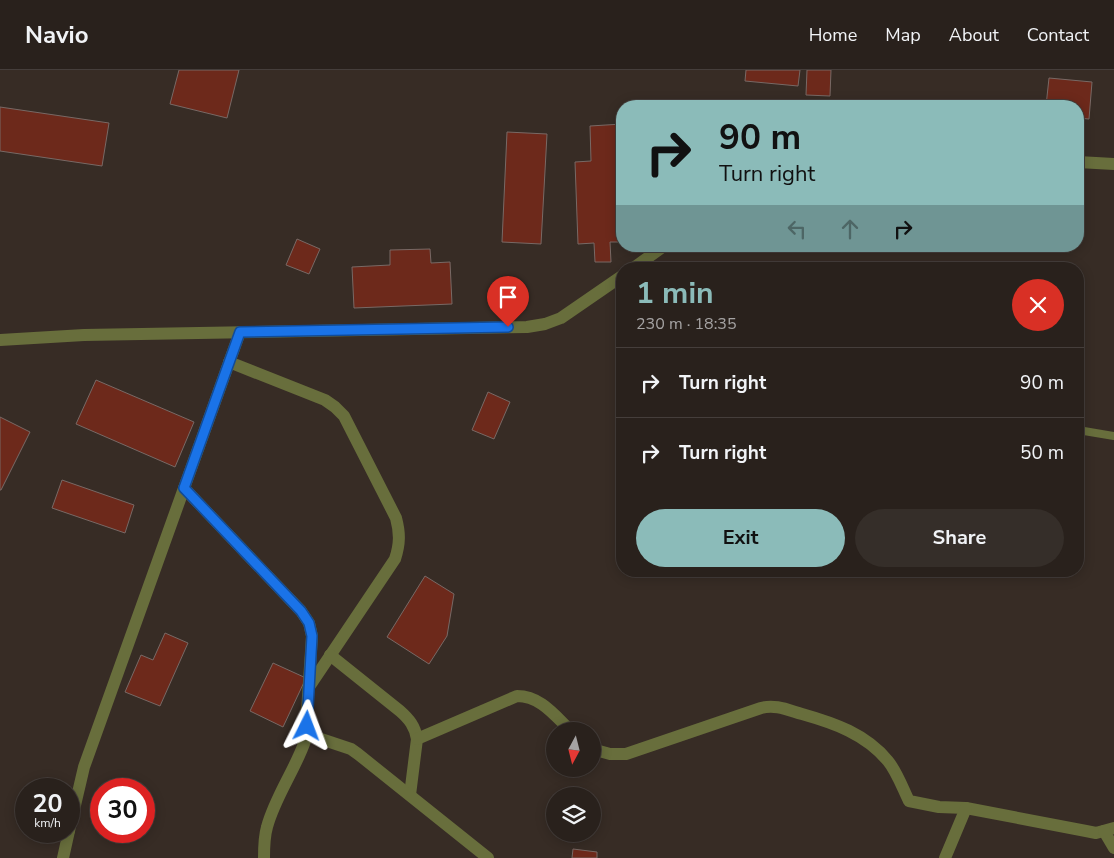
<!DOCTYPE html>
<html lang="en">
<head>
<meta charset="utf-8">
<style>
  :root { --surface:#29211c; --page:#352e29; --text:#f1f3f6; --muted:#a5a3a3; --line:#453e3b; --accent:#8bbbb9 }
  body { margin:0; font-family:"Nunito Sans",sans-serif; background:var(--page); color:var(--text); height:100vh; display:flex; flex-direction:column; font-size:19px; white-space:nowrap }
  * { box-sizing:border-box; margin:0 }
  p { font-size:16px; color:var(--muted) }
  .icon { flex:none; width:28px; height:28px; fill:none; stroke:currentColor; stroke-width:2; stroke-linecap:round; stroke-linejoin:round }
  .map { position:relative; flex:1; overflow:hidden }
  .details { position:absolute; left:616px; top:192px; width:468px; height:315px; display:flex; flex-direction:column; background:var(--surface); border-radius:20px; box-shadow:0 2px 12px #0003,0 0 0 1px var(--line) }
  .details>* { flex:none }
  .hud { position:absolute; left:616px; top:30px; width:468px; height:152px; border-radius:20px; box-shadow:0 2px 12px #0003,0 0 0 1px var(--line); background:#8bbbb9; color:#111; overflow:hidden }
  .needle { width:32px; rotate:187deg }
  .buttons { position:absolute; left:546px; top:652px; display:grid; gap:10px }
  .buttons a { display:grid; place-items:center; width:55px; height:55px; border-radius:50%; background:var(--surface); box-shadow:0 2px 12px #0003,0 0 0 1px var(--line); font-size:25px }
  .speed { position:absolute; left:15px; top:708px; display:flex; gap:10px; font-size:25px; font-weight:700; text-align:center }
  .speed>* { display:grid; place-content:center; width:65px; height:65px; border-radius:50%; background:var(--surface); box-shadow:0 2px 12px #0003,0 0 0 1px var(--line); line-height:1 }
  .speed small { font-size:12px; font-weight:400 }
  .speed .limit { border:8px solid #d22; background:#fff; color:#111 }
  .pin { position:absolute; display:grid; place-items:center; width:42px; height:42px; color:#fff; margin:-51px -21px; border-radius:50% 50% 50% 0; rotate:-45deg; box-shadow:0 0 5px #0007 }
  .pin .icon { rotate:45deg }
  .me { position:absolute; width:55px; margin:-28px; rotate:3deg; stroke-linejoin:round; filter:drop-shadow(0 0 4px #0008) }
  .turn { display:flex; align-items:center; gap:18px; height:105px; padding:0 20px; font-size:22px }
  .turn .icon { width:65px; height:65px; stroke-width:2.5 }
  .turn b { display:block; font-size:35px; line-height:42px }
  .lanes { display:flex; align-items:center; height:48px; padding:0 20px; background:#0003; justify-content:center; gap:25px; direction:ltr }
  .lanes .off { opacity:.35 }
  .round { display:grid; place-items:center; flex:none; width:52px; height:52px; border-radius:26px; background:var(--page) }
  .summary { display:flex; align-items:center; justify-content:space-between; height:85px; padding:0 20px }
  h1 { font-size:30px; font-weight:700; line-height:38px; color:var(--accent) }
  .action { display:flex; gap:10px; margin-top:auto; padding:10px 20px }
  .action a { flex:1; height:58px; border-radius:30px; background:var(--accent); color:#111; font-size:20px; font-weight:700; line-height:58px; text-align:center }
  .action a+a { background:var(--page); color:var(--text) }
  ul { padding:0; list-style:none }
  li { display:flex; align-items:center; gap:15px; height:70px; padding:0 20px; border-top:1px solid var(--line) }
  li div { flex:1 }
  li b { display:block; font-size:19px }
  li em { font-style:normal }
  header { display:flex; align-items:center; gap:30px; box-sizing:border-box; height:70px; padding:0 25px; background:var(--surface); border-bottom:1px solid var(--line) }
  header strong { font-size:24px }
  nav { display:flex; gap:28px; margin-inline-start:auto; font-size:18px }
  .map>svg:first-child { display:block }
  .building { fill:#6d291b; stroke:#786965 }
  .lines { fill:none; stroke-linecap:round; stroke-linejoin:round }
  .lane { stroke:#686e3c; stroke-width:8 }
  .street { stroke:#686e3c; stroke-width:12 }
  .route-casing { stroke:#114b97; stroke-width:12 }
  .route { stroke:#1a73e8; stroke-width:9 }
</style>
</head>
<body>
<header>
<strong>Navio</strong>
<nav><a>Home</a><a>Map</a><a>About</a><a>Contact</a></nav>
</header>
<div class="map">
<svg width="1114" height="788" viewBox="0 0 1114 788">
  <rect width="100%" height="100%" fill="#372c25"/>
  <g class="building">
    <path d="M 179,0 L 239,0 L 227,48 L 170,34 Z"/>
    <path d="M 746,0 L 800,0 L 798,16 L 745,11 Z"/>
    <path d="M 807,0 L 831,0 L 830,26 L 806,25 Z"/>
    <path d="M 1049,8 L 1092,12 L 1089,49 L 1078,48 L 1078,36 L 1046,36 Z"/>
    <path d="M 0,37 L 109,53 L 102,96 L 0,81 Z"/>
    <path d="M 622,54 L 622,172 L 610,172 L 611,192 L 595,192 L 594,173 L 578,174 L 575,92 L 591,91 L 590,56 Z"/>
    <path d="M 507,62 L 547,64 L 541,174 L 502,172 Z"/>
    <path d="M 297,169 L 320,179 L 309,204 L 286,195 Z"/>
    <path d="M 430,179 L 431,193 L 450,192 L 452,234 L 354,238 L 352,197 L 390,195 L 390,180 Z"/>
    <path d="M 96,310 L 194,352 L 175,397 L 76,354 Z"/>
    <path d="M 488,322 L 510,332 L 494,369 L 472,360 Z"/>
    <path d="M 0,347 L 30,362 L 1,420 L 0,420 Z"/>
    <path d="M 62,410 L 134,435 L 125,463 L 52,438 Z"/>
    <path d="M 425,506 L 454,524 L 447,566 L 429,594 L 387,567 Z"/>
    <path d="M 165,563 L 188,573 L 160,636 L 125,622 L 141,585 L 153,590 Z"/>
    <path d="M 273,593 L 306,608 L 283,657 L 250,641 Z"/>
    <path d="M 573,779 L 597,782 L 597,788 L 572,788 Z"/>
  </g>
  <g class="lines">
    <path class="lane" d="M 1078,360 L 1114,366"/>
    <g class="street">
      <path d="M 1078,92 L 1114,94"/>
      <path d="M 632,199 L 664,176"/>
      <path d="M 0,270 L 84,265 L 527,257 L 545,254 L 561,248 L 622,206"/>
      <path d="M 229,292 L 325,330 L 335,337 L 344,346 L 396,448 C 400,463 400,474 395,489 L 309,617"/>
      <path d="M 184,418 L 301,541 L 309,553 L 312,566 L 305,671 C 295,700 275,727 267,757 C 264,767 264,778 264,788"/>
      <path d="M 330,585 L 400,641 C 409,649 415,656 417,669 L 410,725"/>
      <path d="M 306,664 L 351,679 L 358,684 L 488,788"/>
      <path d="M 417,669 L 517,626 C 541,626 555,646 571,661"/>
      <path d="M 592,679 L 610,684 L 626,684 L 761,638 C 775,634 788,640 802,644 C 834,653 866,664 888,691 C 897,702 903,719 909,731 L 939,737 L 966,738 L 1086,761 L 1096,763 L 1114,758"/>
      <path d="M 69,761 L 84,697 L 240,262"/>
      <path d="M 1104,761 L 1114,778"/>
      <path d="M 63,788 L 69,761"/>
      <path d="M 945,788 L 966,738"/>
    </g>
  </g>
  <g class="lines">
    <g class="route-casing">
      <path id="route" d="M 307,656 L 312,566 L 309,553 L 301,541 L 184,418 L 240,262 L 508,257"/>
    </g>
    <use href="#route" class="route"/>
  </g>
</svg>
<div class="buttons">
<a><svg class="needle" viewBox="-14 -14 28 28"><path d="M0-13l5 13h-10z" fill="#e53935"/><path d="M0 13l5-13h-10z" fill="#a5a3a3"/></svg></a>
<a><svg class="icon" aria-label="layers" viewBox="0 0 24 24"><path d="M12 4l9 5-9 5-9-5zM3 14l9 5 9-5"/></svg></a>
</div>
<div class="speed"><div>20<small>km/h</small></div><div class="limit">30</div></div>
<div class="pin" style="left:508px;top:257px;background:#d93025"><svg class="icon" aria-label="arrive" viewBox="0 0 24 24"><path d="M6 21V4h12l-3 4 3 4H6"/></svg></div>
<svg class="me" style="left:307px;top:656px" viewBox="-20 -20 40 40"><path d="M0-17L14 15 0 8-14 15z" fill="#1a73e8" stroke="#fff" stroke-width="4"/></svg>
<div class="hud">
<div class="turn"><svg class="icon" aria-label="right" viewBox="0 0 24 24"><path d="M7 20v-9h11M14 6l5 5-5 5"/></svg><div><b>90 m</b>Turn right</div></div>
<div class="lanes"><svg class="icon off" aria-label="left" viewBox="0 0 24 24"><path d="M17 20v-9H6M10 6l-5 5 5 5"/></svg><svg class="icon off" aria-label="ahead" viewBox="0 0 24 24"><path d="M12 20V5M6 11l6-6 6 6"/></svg><svg class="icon" aria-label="right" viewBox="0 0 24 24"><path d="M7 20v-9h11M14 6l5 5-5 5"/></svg></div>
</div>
<section class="details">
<div class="summary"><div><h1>1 min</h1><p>230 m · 18:35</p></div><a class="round" style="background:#d93025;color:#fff"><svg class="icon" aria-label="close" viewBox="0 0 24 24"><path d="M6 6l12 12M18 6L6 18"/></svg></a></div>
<ul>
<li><svg class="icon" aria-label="right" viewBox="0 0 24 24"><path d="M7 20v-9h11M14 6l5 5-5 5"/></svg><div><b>Turn right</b></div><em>90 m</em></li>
<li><svg class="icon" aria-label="right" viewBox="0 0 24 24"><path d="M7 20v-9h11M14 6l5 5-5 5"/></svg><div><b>Turn right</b></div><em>50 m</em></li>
</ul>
<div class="action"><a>Exit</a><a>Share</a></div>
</section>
</div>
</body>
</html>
